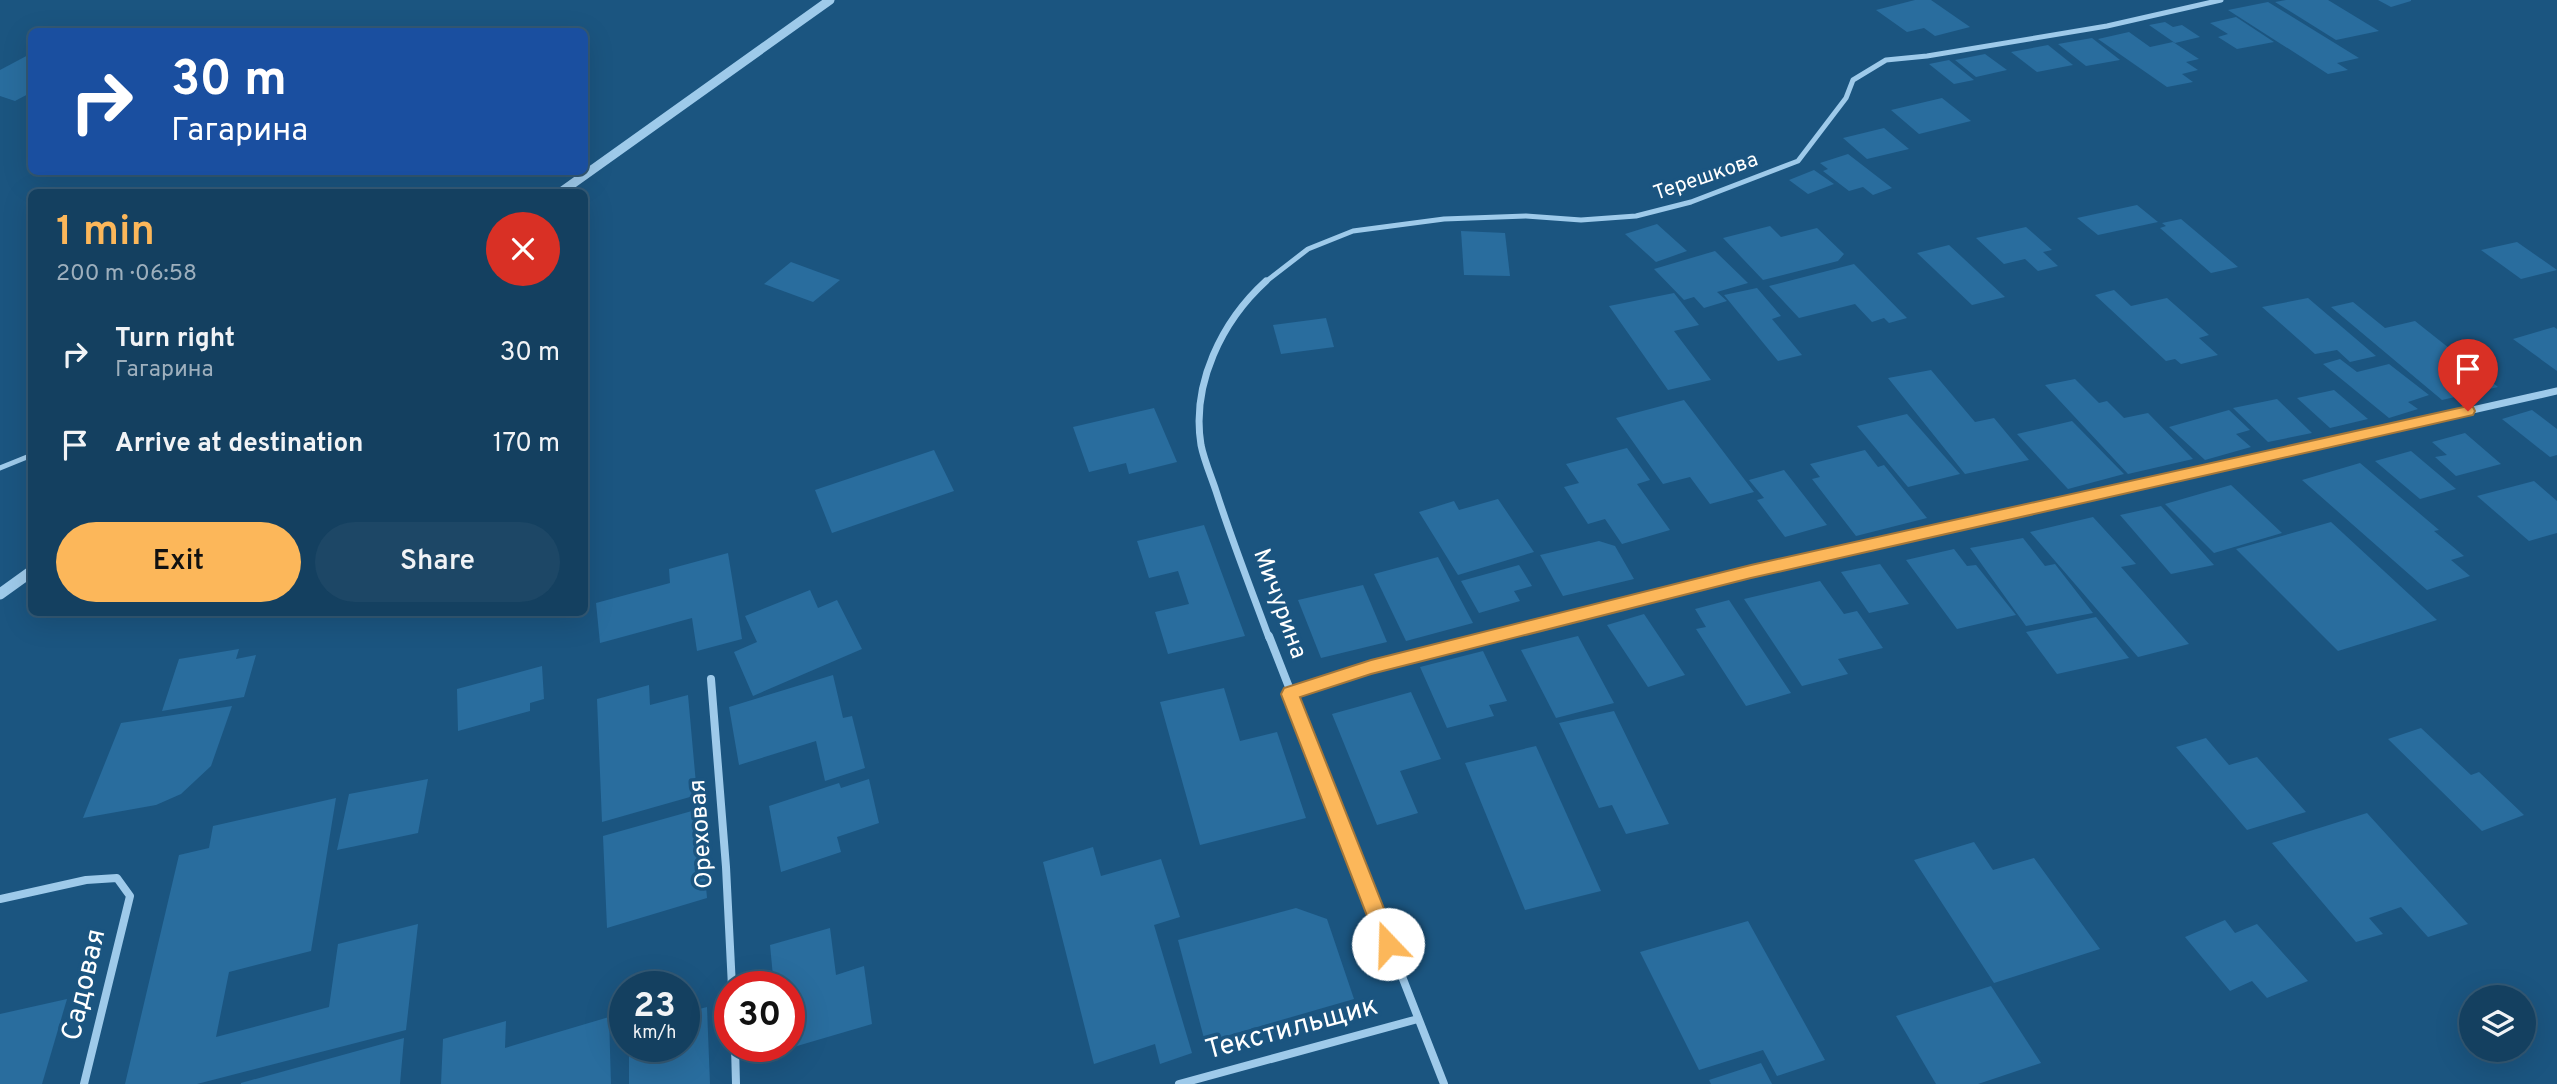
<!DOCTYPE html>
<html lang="en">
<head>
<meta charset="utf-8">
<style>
  :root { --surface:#144060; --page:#1d4766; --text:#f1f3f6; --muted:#9dafbd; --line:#335975; --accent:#fcb75a }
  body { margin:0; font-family:Overpass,sans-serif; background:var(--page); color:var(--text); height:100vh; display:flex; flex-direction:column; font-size:26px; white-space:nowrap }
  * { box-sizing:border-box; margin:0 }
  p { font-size:23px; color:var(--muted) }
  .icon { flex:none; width:38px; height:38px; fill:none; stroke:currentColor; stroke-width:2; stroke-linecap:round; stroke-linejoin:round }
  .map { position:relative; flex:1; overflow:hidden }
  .details { position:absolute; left:28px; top:189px; width:560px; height:427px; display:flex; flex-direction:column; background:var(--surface); border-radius:10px; box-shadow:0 7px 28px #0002,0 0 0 2px var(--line) }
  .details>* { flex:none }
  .guide { position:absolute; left:28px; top:28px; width:560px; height:147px; border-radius:10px; box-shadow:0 7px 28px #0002,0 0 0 2px var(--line); background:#1a4fa0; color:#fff; overflow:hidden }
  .buttons { position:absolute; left:2459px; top:985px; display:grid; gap:14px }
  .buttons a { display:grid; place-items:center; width:77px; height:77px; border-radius:50%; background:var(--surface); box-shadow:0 7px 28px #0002,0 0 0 2px var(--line); font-size:35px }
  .speed { position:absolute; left:609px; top:971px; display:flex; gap:14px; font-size:35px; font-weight:700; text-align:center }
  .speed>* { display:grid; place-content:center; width:91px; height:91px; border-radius:50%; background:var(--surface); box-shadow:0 7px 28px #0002,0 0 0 2px var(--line); line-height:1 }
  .speed small { font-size:18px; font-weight:400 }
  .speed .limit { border:10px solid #d22; background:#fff; color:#111 }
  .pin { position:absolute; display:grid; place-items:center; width:60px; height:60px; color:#fff; margin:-72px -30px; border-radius:50% 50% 50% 0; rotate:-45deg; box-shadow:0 0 7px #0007 }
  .pin .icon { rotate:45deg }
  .me { position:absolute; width:77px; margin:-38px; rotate:339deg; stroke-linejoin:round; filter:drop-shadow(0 0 5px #0008) }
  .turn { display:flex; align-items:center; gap:24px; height:147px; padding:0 28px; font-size:32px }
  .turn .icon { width:91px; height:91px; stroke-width:2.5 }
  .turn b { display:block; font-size:49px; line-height:60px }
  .round { display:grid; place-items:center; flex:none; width:74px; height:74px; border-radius:37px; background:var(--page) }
  .summary { display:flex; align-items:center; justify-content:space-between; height:119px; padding:0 28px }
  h1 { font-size:42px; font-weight:600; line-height:52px; color:var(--accent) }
  .button { display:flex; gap:14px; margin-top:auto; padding:14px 28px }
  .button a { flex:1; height:80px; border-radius:42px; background:var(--accent); color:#111; font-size:28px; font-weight:600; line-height:80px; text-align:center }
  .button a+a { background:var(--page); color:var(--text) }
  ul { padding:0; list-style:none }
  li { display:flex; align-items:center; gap:21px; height:91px; padding:0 28px }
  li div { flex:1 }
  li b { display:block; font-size:26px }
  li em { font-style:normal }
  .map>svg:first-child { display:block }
  .building { fill:#296d9e }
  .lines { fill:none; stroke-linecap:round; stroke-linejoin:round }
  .service { stroke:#9ecaea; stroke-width:5 }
  .minor-far2 { stroke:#9ecaea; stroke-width:5 }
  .minor-far1 { stroke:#9ecaea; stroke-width:7 }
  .minor { stroke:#9ecaea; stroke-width:8 }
  .tertiary-far1 { stroke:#9ecaea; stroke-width:9 }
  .tertiary { stroke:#9ecaea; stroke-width:11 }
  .route { fill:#fcb75a; stroke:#a4773a; stroke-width:2 }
  .labels { text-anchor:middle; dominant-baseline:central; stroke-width:7; stroke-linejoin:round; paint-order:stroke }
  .far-street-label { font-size:21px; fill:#fff; stroke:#1b5580 }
  .street-label { font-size:24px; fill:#fff; stroke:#1b5580 }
  .near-street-label { font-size:28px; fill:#fff; stroke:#1b5580 }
</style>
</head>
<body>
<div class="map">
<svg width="2557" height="1084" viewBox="0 0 2557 1084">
  <rect width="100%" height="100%" fill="#1b5580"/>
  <g class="building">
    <path d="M 1915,0 L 1931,0 L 1970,27 L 1935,36 L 1924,28 L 1907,32 L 1876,10 Z"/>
    <path d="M 2286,0 L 2328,0 L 2379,31 L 2336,40 L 2275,2 Z"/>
    <path d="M 2378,0 L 2411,0 L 2411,1 L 2391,7 Z"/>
    <path d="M 2268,2 L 2359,58 L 2337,63 L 2348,70 L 2328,74 L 2228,10 Z"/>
    <path d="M 2236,17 L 2274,42 L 2237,49 L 2218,37 L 2228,34 L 2210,23 Z"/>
    <path d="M 2165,22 L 2173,27 L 2182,25 L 2200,37 L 2175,43 L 2149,25 Z"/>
    <path d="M 2129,32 L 2150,47 L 2173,42 L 2199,59 L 2186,62 L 2198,70 L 2182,74 L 2193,82 L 2167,87 L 2098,39 Z"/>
    <path d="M 2092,38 L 2120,60 L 2086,66 L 2058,44 Z"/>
    <path d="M 2048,45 L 2073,65 L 2037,72 L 2011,52 Z"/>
    <path d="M 32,53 L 32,92 L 15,101 L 0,96 L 0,70 Z"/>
    <path d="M 1985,54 L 2007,70 L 1976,77 L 1955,60 Z"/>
    <path d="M 1949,60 L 1974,80 L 1954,84 L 1929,64 Z"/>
    <path d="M 1942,98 L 1971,121 L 1919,134 L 1891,110 Z"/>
    <path d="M 1884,128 L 1909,149 L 1867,159 L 1843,138 Z"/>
    <path d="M 1848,154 L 1892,188 L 1873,195 L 1863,187 L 1849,191 L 1823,171 L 1828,169 L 1820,163 Z"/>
    <path d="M 1814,170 L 1834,184 L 1808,194 L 1789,180 Z"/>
    <path d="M 2137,205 L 2158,222 L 2098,235 L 2077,218 Z"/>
    <path d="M 2181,219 L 2238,267 L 2211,273 L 2160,228 L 2166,226 L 2162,223 Z"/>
    <path d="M 1657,224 L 1687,251 L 1656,262 L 1625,234 Z"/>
    <path d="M 1770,226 L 1781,237 L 1817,228 L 1844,254 L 1838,261 L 1763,280 L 1723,238 Z"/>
    <path d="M 2026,227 L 2052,250 L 2043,252 L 2058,266 L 2038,271 L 2025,259 L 2004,264 L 1976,238 Z"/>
    <path d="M 1461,231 L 1505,233 L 1510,276 L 1464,275 Z"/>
    <path d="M 2517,242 L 2557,270 L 2521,279 L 2481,250 Z"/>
    <path d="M 1949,245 L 2005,297 L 1972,305 L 1917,253 Z"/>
    <path d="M 1715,251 L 1748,283 L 1717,292 L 1727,301 L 1704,308 L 1694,297 L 1684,300 L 1654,269 Z"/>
    <path d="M 791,262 L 840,280 L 813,302 L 764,284 Z"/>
    <path d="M 1854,264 L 1907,318 L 1889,323 L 1884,318 L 1872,322 L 1855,304 L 1799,318 L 1769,286 Z"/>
    <path d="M 1757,288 L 1781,316 L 1772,319 L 1802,355 L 1778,361 L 1724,295 Z"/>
    <path d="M 2114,290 L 2131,306 L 2167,298 L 2209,335 L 2199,338 L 2218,355 L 2181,364 L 2175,359 L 2166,361 L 2095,295 Z"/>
    <path d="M 1674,293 L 1699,325 L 1674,331 L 1711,380 L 1668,390 L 1609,306 Z"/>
    <path d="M 2308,298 L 2376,356 L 2350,362 L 2337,350 L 2315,354 L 2262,307 Z"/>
    <path d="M 2353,302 L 2385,328 L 2415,321 L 2498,387 L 2442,400 L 2331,307 Z"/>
    <path d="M 1326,318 L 1334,347 L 1281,354 L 1273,325 Z"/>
    <path d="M 2554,327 L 2557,329 L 2557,371 L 2513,339 Z"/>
    <path d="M 2340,359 L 2357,372 L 2389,364 L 2429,395 L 2408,402 L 2418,409 L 2389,418 L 2323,364 Z"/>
    <path d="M 1931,370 L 1975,422 L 1994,418 L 2029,460 L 1965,474 L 1888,378 Z"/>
    <path d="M 2075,379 L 2099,403 L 2107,401 L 2124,418 L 2148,413 L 2193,459 L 2128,474 L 2045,385 Z"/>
    <path d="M 2334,390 L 2368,419 L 2330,428 L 2297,398 Z"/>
    <path d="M 2277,399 L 2312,433 L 2268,442 L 2233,408 Z"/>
    <path d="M 1684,400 L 1754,492 L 1710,504 L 1690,477 L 1663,484 L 1616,418 Z"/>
    <path d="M 1154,408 L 1177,462 L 1129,474 L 1126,463 L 1089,472 L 1073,427 Z"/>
    <path d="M 2229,410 L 2250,430 L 2236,434 L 2251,447 L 2205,460 L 2169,427 Z"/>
    <path d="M 2532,410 L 2557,429 L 2557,455 L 2550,457 L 2502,419 Z"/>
    <path d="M 1907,414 L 1960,474 L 1908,487 L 1857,426 Z"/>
    <path d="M 2072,421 L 2124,474 L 2068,489 L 2017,434 Z"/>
    <path d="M 2465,433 L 2501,464 L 2456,476 L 2435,457 L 2447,455 L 2432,442 Z"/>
    <path d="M 1627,448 L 1650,480 L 1637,484 L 1670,530 L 1622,544 L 1605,519 L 1588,524 L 1564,487 L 1579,483 L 1566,464 Z"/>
    <path d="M 934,450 L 954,491 L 832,533 L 815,490 Z"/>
    <path d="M 1865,450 L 1878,467 L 1884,465 L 1927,518 L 1856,536 L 1812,479 L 1820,477 L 1810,464 Z"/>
    <path d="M 2411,451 L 2456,489 L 2420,499 L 2375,461 Z"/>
    <path d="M 2360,463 L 2439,530 L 2434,531 L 2464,556 L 2451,560 L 2470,576 L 2427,590 L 2302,480 Z"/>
    <path d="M 1784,470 L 1827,525 L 1785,537 L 1757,500 L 1764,498 L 1749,480 Z"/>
    <path d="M 2534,481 L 2557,501 L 2557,533 L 2529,541 L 2477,496 Z"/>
    <path d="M 2231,485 L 2282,533 L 2214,553 L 2165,504 Z"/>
    <path d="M 1498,499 L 1534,552 L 1458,575 L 1419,512 L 1454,501 L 1459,510 Z"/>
    <path d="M 2161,506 L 2214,565 L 2171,574 L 2120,515 Z"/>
    <path d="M 2093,517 L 2136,564 L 2121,567 L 2189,644 L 2138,657 L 2030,532 Z"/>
    <path d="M 2331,522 L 2437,620 L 2338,651 L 2236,549 Z"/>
    <path d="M 1204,525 L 1245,636 L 1168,654 L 1155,612 L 1189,604 L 1178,571 L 1149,578 L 1137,541 Z"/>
    <path d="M 2023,538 L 2045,566 L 2055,564 L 2093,613 L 2026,626 L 1970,548 Z"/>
    <path d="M 1599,541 L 1615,546 L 1634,579 L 1563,596 L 1540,555 Z"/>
    <path d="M 1954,549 L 1967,566 L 1976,565 L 2016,615 L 1957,629 L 1906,560 Z"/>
    <path d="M 728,553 L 742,639 L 697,651 L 692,618 L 600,643 L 596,603 L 670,583 L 669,569 Z"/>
    <path d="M 1438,557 L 1473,623 L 1406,641 L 1374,574 Z"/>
    <path d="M 1880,564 L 1909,604 L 1869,613 L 1841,572 Z"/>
    <path d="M 1519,565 L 1532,586 L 1514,591 L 1520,601 L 1479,613 L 1461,581 Z"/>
    <path d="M 1820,581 L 1844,614 L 1857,611 L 1883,648 L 1838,659 L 1848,674 L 1802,686 L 1744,599 Z"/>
    <path d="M 1363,585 L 1387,642 L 1321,658 L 1298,600 Z"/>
    <path d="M 810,590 L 818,608 L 837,600 L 862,649 L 753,696 L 734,652 L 757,642 L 745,616 Z"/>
    <path d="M 1729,600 L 1791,693 L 1746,706 L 1696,629 L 1706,627 L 1695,609 Z"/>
    <path d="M 1644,614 L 1685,675 L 1648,687 L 1607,625 Z"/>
    <path d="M 2096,617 L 2129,658 L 2057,674 L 2026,632 Z"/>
    <path d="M 1578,636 L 1614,703 L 1556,718 L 1521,650 Z"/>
    <path d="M 239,649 L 236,659 L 256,655 L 244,697 L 162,711 L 179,659 Z"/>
    <path d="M 1483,651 L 1507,701 L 1489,705 L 1494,716 L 1447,728 L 1420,667 Z"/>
    <path d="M 542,666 L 544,699 L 530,703 L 530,711 L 458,731 L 457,689 Z"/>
    <path d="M 833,675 L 843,718 L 852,716 L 865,768 L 825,781 L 816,741 L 739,765 L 729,707 Z"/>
    <path d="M 649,685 L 650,705 L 688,695 L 697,795 L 602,822 L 597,699 Z"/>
    <path d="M 1224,688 L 1240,741 L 1277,732 L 1306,818 L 1200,845 L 1160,702 Z"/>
    <path d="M 1411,692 L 1441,759 L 1400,771 L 1418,813 L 1377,825 L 1332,714 Z"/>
    <path d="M 232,706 L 211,766 L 181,794 L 156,805 L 83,818 L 121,723 Z"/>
    <path d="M 1614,711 L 1669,824 L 1626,834 L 1612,805 L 1599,808 L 1559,723 Z"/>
    <path d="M 2421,728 L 2471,775 L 2479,772 L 2524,815 L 2482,831 L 2388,739 Z"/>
    <path d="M 2206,738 L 2229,765 L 2257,757 L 2306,812 L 2247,830 L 2176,747 Z"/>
    <path d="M 1536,746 L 1601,891 L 1525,910 L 1465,763 Z"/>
    <path d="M 428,779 L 418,833 L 337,850 L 349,794 Z"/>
    <path d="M 869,779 L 879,823 L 837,837 L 841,852 L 781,872 L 769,806 L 839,783 L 841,788 Z"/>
    <path d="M 336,798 L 311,951 L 229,972 L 216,1037 L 329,1007 L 338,944 L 418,924 L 406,1030 L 197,1084 L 125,1084 L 179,855 L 209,848 L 213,826 Z"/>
    <path d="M 699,809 L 707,898 L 607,928 L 603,836 Z"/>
    <path d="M 2367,813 L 2468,924 L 2428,937 L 2401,907 L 2369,918 L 2383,934 L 2356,942 L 2272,843 Z"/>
    <path d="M 1974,842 L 1993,870 L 2034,858 L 2100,949 L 1994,983 L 1914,860 Z"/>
    <path d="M 1093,847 L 1101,876 L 1161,859 L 1180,917 L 1154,925 L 1192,1053 L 1160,1064 L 1155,1044 L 1094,1064 L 1043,862 Z"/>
    <path d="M 1296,908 L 1327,919 L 1354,999 L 1205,1042 L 1178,940 Z"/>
    <path d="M 2225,920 L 2235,933 L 2257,924 L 2308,981 L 2267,998 L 2252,981 L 2230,991 L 2185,937 Z"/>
    <path d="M 1748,921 L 1825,1060 L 1777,1076 L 1763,1050 L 1699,1070 L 1640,952 Z"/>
    <path d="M 830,928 L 836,975 L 864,966 L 872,1024 L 780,1051 L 779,1046 L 789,1046 L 789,987 L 774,987 L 770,945 Z"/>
    <path d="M 1991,986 L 2041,1063 L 1978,1084 L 1936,1084 L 1896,1016 Z"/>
    <path d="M 67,999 L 42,1084 L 0,1084 L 0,1014 Z"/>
    <path d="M 707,1007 L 710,1084 L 629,1084 L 629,1056 L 657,1046 L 684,1046 L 684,1013 Z"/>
    <path d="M 609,1017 L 611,1084 L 441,1084 L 443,1039 L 506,1021 L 505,1048 Z"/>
    <path d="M 404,1038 L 400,1084 L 241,1084 L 241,1083 Z"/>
    <path d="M 1761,1063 L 1772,1084 L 1711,1084 L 1709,1080 Z"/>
  </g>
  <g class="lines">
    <path class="service" d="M 0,468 L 32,455"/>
    <path class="minor-far2" d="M 1264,283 L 1308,249 L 1353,231 L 1444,219 L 1526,216 L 1581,220 L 1636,216 L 1691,202 L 1798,161 L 1846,98 L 1853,80 L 1886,60 L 1927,56 L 2107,26 L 2221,0"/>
    <g class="minor-far1">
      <path d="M 1266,281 C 1222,321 1191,384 1201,445 C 1204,460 1211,476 1216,491 C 1232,541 1251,589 1269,638"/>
      <path d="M 1488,638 L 1751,572 L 2557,391"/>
    </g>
    <g class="minor">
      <path d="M 1269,636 L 1444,1084"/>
      <path d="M 711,679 L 726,867 L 732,987"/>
      <path d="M 1290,693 L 1371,667 L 1495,636"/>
      <path d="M 0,899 L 86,880 L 117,878 L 130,896 L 84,1084"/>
      <path d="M 735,1046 L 736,1084"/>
      <path d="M 1179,1084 L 1418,1019"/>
    </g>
    <path class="tertiary-far1" d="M 561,192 L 830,0"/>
    <path class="tertiary" d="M 0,594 L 32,571"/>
  </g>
  <path class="route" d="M 2468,406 L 2473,407 L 2475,411 L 2473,415 L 1751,578 L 1371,674 L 1300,697 L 1398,944 L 1395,950 L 1388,953 L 1381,950 L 1378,944 L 1281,694 L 1284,688 L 1371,660 L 1751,565 Z"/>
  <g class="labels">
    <g class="far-street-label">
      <text transform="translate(1706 177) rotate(-19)">Терешкова</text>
    </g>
    <g class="street-label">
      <text transform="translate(1279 604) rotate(70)">Мичурина</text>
      <text transform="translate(702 834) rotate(-94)">Ореховая</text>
    </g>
    <g class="near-street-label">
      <text transform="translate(85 985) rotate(-77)">Садовая</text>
      <text transform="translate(1292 1029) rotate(-15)">Текстильщик</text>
    </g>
  </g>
</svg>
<div class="buttons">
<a><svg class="icon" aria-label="layers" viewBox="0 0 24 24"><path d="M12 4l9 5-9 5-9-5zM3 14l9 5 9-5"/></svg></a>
</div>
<div class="speed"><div>23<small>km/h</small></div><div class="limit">30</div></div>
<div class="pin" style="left:2468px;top:411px;background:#d93025"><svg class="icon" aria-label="arrive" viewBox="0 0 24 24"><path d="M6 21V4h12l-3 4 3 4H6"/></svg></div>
<svg class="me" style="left:1388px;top:944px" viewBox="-20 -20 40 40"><circle r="19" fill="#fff"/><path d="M0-13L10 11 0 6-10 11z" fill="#fcb75a"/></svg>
<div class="guide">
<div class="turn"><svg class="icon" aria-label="right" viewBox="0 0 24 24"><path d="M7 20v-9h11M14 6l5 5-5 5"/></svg><div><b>30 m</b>Гагарина</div></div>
</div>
<section class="details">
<div class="summary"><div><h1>1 min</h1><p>200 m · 06:58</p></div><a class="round" style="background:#d93025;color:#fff"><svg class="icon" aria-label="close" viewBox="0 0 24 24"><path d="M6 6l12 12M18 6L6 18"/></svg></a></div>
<ul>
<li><svg class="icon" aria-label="right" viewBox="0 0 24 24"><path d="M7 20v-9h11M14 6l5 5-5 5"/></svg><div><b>Turn right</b><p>Гагарина</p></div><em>30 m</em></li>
<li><svg class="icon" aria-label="arrive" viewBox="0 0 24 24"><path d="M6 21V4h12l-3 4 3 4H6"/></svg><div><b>Arrive at destination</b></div><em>170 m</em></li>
</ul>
<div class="button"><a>Exit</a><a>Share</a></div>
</section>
</div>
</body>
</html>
